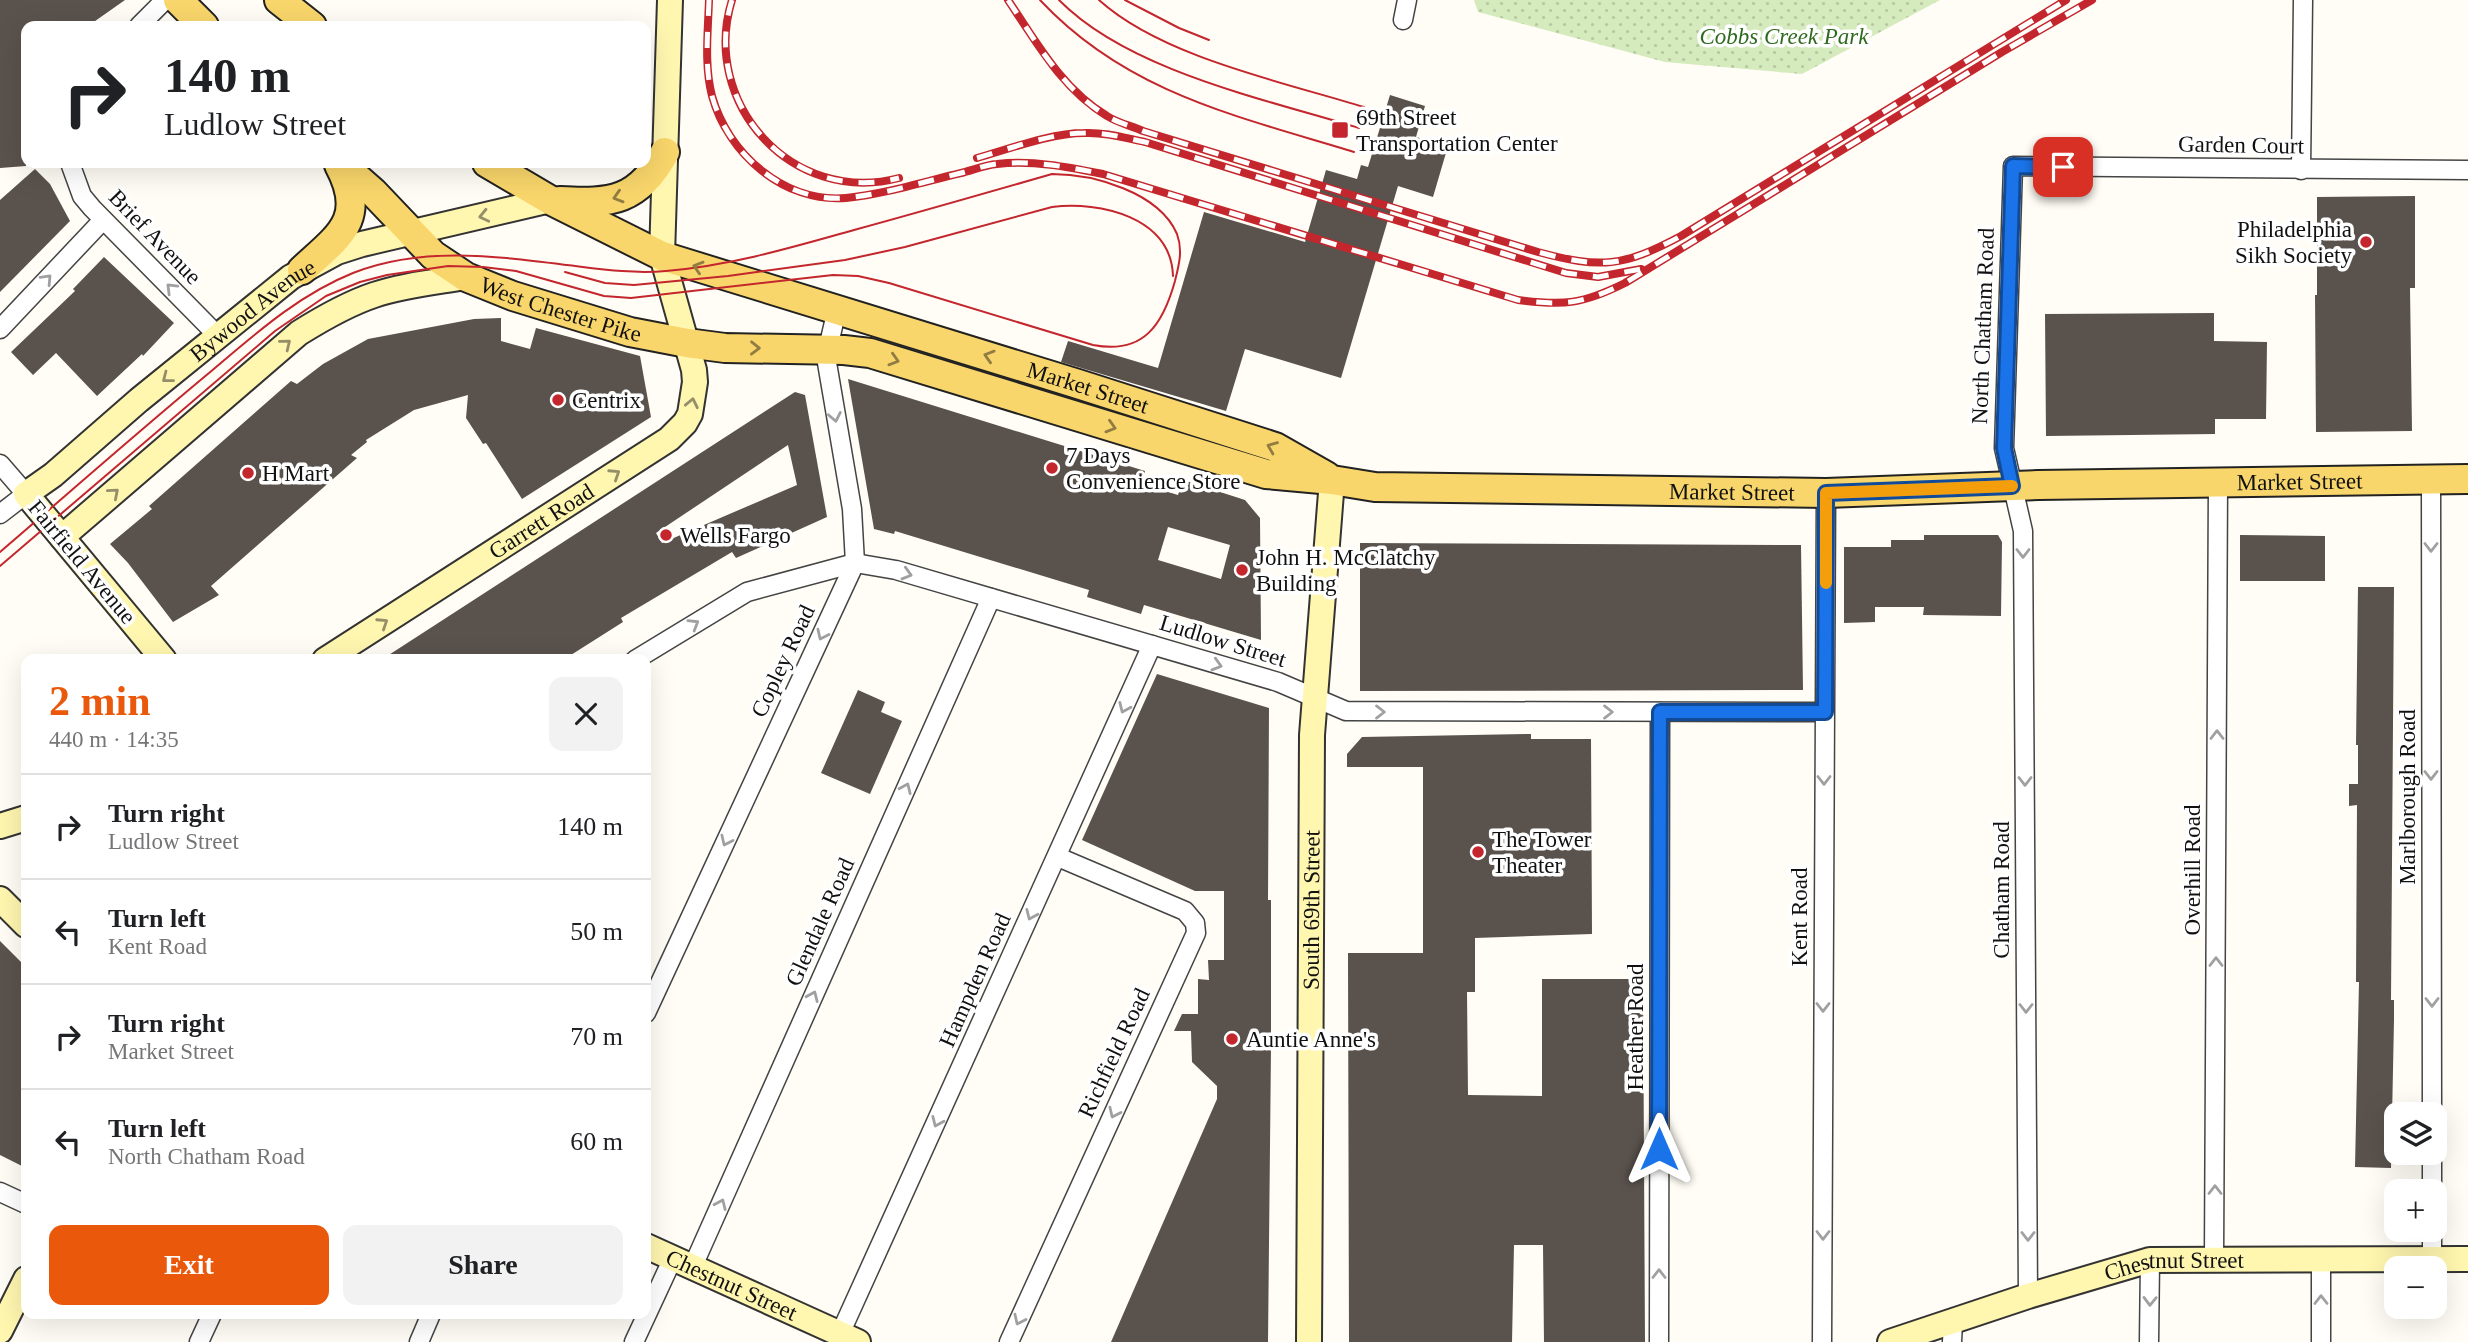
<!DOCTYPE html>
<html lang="en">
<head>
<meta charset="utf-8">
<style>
  :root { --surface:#fff; --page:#f2f2f2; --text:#202124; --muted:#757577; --line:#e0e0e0; --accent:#ea580c }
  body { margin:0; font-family:"Times New Roman",serif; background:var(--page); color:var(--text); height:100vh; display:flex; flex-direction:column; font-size:26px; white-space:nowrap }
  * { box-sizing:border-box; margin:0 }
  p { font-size:23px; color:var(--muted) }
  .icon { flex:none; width:38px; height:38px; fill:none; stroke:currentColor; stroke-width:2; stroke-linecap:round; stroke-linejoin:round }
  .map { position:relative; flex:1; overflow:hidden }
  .side { position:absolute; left:21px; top:654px; width:630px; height:665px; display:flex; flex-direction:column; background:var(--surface); border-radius:14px; box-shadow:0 7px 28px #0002 }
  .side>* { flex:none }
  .hud { position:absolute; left:21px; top:21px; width:630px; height:147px; border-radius:14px; box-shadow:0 7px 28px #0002; background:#fff; color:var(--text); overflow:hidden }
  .controls { position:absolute; left:2384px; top:1102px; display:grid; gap:14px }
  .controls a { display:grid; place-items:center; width:63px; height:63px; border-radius:14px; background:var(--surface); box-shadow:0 7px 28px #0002; font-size:35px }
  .pin { position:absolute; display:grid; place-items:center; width:60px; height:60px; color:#fff; margin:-30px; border-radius:14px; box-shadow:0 4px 10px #0006 }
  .me { position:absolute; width:77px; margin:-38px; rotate:0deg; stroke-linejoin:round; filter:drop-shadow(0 0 5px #0008) }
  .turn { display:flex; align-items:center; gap:24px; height:147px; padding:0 28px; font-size:32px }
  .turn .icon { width:91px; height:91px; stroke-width:2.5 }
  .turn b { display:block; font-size:49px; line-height:60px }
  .round { display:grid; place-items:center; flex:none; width:74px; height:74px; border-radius:14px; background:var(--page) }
  .head { display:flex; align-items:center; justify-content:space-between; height:119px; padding:0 28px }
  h1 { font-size:42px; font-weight:600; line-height:52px; color:var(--accent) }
  .button { display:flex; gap:14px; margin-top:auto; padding:14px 28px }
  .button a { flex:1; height:80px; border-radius:14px; background:var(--accent); color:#fff; font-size:28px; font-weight:600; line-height:80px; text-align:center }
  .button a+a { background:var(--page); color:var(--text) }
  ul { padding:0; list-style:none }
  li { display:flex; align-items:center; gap:21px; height:105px; padding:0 28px; border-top:2px solid var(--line) }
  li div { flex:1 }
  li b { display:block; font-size:26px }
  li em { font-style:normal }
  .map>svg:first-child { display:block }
  .park { fill:url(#park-dots) }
  .building { fill:#5a524d; fill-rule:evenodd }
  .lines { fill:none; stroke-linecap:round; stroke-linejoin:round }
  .street-casing { stroke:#444; stroke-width:21 }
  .secondary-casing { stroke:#333; stroke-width:28 }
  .primary-casing { stroke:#222; stroke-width:32 }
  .street { stroke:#fff; stroke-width:18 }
  .secondary { stroke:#fff6b0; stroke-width:24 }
  .primary { stroke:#f9d66b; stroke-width:28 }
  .tram { stroke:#c4262e; stroke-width:2 }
  .rail-casing { stroke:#c4262e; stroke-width:8 }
  .rail { stroke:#fff; stroke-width:5; stroke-dasharray:16; stroke-linecap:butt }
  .oneway { stroke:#917d42 }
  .oneway2 { stroke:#948f68 }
  .oneway3 { stroke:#a0a0a0 }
  .route-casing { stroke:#114b97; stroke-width:18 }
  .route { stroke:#1a73e8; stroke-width:12 }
  .slow { stroke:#f59e0b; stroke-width:12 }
  .poi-dot { fill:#c4262e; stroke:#fff; stroke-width:2.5 }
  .labels { text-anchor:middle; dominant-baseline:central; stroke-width:7; stroke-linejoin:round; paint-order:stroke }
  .park-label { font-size:23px; font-style:italic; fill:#2f6b1f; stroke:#fff }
  .poi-label { font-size:23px; fill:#111; stroke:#fff; text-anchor:start }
  .street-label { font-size:23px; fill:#111; stroke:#fff }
</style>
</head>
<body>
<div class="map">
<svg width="2468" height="1342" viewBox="0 0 2468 1342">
  <defs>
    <pattern id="park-dots" width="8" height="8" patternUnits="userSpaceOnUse" patternTransform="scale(1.75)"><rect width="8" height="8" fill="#d5ebbd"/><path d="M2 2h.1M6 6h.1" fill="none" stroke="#b6c8a1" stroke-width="1.8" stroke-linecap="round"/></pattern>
  </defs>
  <rect width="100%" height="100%" fill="#fffdf5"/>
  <path class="park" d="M 1474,0 L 1940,0 L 1802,74 L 1665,62 L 1478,12 Z"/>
  <g class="building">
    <path d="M 0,0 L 125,0 L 88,26 L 26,26 L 26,166 L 0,168 Z"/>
    <path d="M 1390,95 L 1425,106 L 1416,137 L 1448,146 L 1433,197 L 1398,186 L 1341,378 L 1245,349 L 1226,411 L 1061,362 L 1068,341 L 1158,368 L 1204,212 L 1305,242 L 1326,170 L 1357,179 L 1361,165 L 1368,167 Z"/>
    <path d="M 35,169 L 50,184 L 70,221 L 0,292 L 0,200 Z"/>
    <path d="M 2415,196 L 2415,288 L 2410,288 L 2412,431 L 2316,432 L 2315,295 L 2317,295 L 2317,197 Z"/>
    <path d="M 104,257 L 174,323 L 143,356 L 142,354 L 97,396 L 56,353 L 33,375 L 11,352 L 75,291 L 73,289 Z"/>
    <path d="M 2214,313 L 2214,341 L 2267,342 L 2266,419 L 2215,419 L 2215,434 L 2046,436 L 2045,314 Z"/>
    <path d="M 501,318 L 501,341 L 530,349 L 536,328 L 640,356 L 651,417 L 522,499 L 486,443 L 483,444 L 466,418 L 468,395 L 414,410 L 366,440 L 367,442 L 351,455 L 357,458 L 211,586 L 219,595 L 173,622 L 128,563 L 110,544 L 152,509 L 149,506 L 291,381 L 297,384 L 323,364 L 368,339 L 474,319 Z"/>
    <path d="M 848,379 L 1145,471 L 1142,484 L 1178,495 L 1183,480 L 1245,500 L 1260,518 L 1261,640 L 1144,605 L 1141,614 L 1087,597 L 1089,590 L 895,531 L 894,534 L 874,529 ZM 1168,527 L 1230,545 L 1221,579 L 1158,560 Z"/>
    <path d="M 795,392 L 805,395 L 827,517 L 736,558 L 732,552 L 621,618 L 623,622 L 563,660 L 381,660 ZM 788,445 L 797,485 L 662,543 L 656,533 Z"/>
    <path d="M 1924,535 L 1998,535 L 2002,542 L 2001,616 L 1923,615 L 1924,607 L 1875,607 L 1875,622 L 1844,623 L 1844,547 L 1891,547 L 1891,540 L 1924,540 Z"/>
    <path d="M 2240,535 L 2325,536 L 2325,581 L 2240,581 Z"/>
    <path d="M 1360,543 L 1801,545 L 1803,690 L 1360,691 Z"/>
    <path d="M 2358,587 L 2394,587 L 2391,1000 L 2394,1000 L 2394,1020 L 2391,1168 L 2355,1167 L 2359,982 L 2356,982 L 2357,805 L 2349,806 L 2349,784 L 2358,784 L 2358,745 L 2356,745 Z"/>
    <path d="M 1157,674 L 1269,708 L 1268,900 L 1271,900 L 1271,1047 L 1268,1342 L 1111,1342 L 1217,1099 L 1217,1086 L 1192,1062 L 1191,1031 L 1174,1031 L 1182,1014 L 1198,1014 L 1198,979 L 1209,980 L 1208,960 L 1224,960 L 1224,891 L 1195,891 L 1082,840 Z"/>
    <path d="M 858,690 L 885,702 L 881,712 L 902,721 L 870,794 L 821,773 Z"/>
    <path d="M 1531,734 L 1531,739 L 1591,739 L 1592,934 L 1475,938 L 1475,992 L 1467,992 L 1468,1095 L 1542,1096 L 1542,979 L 1643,979 L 1645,1342 L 1544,1342 L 1543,1245 L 1514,1245 L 1512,1342 L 1349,1342 L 1348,953 L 1423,953 L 1423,767 L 1347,767 L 1347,754 L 1362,737 Z"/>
    <path d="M 0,941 L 26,967 L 26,1168 L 0,1155 Z"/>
  </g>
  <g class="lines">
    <g class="street-casing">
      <g id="street">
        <path d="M 1403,20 L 1407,0"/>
        <path d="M 139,26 L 165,0"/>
        <path d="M 70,163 L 82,196 L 92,208 L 219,337"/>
        <path d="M 2301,170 L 2303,0"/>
        <path d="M 0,329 L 103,220"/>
        <path d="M 0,464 L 26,494 L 0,514"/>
        <path d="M 2431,479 L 2432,1115"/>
        <path d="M 635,660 L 747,592 L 855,563 L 896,570 L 1278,682 L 1346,711 L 1824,712"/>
        <path d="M 646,1013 L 855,563 L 852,509 L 826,357 L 837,309"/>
        <path d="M 2432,1153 L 2432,1192"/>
        <path d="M 0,1192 L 26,1204"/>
        <path d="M 2432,1230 L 2432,1259"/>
        <path d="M 2214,1258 L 2218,482"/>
        <path d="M 2321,1258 L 2321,1342"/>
        <path d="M 693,1266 L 991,598"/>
        <path d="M 2028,1296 L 2023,531 L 2004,448 L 2013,166 L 2468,170"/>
        <path d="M 840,1334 L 1152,645"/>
        <path d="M 199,1342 L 212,1314"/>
        <path d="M 419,1342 L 431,1314"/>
        <path d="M 634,1342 L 673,1258"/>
        <path d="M 1009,1342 L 1196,933 L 1195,923 L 1185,911 L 1058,857"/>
        <path d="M 1659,1342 L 1660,712"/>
        <path d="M 1822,1342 L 1826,493"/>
        <path d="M 1952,1342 L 1953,1322"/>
        <path d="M 2149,1342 L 2150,1260"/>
      </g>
    </g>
    <g class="secondary-casing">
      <g id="secondary">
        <path d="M 62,537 L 299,333 C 323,318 347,304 374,295 C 403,285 436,282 466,277"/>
        <path id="s1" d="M 164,660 L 26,494 L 53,475 L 139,400 L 291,277 L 337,252 L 362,244 L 550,200"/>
        <path id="s2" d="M 325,660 L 669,439 L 685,423 L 690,414 L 695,382 L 694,370 L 662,256 L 670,0"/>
        <path d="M 0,826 L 26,818"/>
        <path d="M 0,899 L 26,925"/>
        <path id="s3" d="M 646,1246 L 858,1342"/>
        <path d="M 0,1331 L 26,1279"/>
        <path id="s4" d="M 1309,1342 L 1312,735 L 1332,480"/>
        <path id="s5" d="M 1890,1342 L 2028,1296 L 2150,1260 L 2468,1259"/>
      </g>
    </g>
    <g class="primary-casing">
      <g id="primary">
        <path d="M 178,0 L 204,26"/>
        <path d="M 279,0 L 312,26"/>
        <path id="s6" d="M 340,163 L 373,192 L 433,255 L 466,277 L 513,296 L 630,332 L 687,343 L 725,348 L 844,350 L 870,353 L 1266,474 L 1332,480 L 1375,487 L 1826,493 L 2038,485 L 2468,479"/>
        <path id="s7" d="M 487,163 L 550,200 L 662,256 L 1078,384 L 1275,447 L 1326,476"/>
        <path d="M 560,201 C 611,204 639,201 665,152"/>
        <path d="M 302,270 C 339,236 368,219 339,165"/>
      </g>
    </g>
    <use href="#street" class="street"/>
    <use href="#secondary" class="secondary"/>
    <use href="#primary" class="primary"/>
    <g class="tram">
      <path d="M 1040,0 C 1127,93 1237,116 1354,152"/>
      <path d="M 1059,0 C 1129,71 1265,99 1359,128"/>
      <path d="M 1099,0 C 1162,57 1283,82 1364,107"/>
      <path d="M 1125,0 L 1179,28 L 1209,40"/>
      <path d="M 565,272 L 605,283 L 634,285 L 728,276 L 845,260 L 905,247 L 1052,207 C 1100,201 1171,217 1173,276"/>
      <path d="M 0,552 C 70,492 139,431 209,373 C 254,335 298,295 353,273 C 421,246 496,256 567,265 C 600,269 632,274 666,271 C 733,265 790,248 854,230 C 920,212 986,193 1052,174 C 1093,174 1159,192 1177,234 C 1183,250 1179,265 1175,281 C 1163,324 1144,355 1093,345 L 889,283 L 858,276 L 833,275 L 631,298 L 604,296 L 516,271 L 483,267 L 448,266 L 387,275 L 360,282 L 326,296 L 275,331 L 0,566"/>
    </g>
    <g class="rail-casing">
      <g id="rail">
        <path d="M 709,0 C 708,32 704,65 712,96 C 728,154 784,203 846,198 C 885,194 923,182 961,173 C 973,170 985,165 997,164 C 1033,160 1068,167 1103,174 L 1518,300 C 1564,306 1583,304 1625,283 L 2002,52 L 2092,0"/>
        <path d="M 732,0 C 700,103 792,206 899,178"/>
        <path d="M 1008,0 C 1037,43 1062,89 1107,116 C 1118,123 1132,126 1143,131 L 1538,252 C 1601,269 1623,267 1681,236 L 2066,0"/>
        <path d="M 977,158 C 1009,149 1051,133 1084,133 C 1105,132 1125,138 1145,142 L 1566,273 L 1598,277 L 1641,269"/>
      </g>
    </g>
    <use href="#rail" class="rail"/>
  </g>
  <defs><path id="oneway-chevron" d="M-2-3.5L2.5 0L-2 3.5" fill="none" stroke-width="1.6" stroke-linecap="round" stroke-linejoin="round" transform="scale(1.75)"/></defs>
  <g class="oneway">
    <use href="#oneway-chevron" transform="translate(618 197) rotate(163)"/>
    <use href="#oneway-chevron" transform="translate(698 267) rotate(-163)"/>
    <use href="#oneway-chevron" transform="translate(755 348) rotate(1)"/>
    <use href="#oneway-chevron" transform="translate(989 356) rotate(-163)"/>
    <use href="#oneway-chevron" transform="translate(894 360) rotate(17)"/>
    <use href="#oneway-chevron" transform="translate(1111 427) rotate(17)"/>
    <use href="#oneway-chevron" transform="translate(1272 447) rotate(-158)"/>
  </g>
  <g class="oneway2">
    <use href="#oneway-chevron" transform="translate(484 216) rotate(167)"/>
    <use href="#oneway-chevron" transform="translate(286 344) rotate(-39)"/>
    <use href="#oneway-chevron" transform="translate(167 378) rotate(142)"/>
    <use href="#oneway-chevron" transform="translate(692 403) rotate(-78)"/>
    <use href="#oneway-chevron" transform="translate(615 474) rotate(-33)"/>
    <use href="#oneway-chevron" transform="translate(114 493) rotate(-41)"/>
    <use href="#oneway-chevron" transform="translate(383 623) rotate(-33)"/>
  </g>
  <g class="oneway3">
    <use href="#oneway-chevron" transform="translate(47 279) rotate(-47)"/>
    <use href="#oneway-chevron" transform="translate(171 288) rotate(-135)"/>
    <use href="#oneway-chevron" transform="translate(835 417) rotate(79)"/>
    <use href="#oneway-chevron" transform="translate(2431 547) rotate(90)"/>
    <use href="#oneway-chevron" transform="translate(2023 553) rotate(90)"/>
    <use href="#oneway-chevron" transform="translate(907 574) rotate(16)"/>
    <use href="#oneway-chevron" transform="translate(694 624) rotate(-31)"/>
    <use href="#oneway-chevron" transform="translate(822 635) rotate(115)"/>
    <use href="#oneway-chevron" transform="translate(1217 665) rotate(16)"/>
    <use href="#oneway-chevron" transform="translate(1124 708) rotate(114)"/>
    <use href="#oneway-chevron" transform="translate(1380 712)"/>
    <use href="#oneway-chevron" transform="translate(1608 712)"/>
    <use href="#oneway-chevron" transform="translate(2217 735) rotate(-90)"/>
    <use href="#oneway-chevron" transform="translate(2431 775) rotate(90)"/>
    <use href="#oneway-chevron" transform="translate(1824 780) rotate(90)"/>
    <use href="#oneway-chevron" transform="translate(2025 781) rotate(90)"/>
    <use href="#oneway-chevron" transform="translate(906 788) rotate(-66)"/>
    <use href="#oneway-chevron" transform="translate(726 841) rotate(115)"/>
    <use href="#oneway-chevron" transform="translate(1031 915) rotate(114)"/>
    <use href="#oneway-chevron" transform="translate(2216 962) rotate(-90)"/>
    <use href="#oneway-chevron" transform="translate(813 996) rotate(-66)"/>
    <use href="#oneway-chevron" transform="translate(2432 1002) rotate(90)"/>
    <use href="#oneway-chevron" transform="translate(1823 1007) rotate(90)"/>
    <use href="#oneway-chevron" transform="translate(2026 1008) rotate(90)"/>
    <use href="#oneway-chevron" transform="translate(1114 1113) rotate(115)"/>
    <use href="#oneway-chevron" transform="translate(937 1122) rotate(114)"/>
    <use href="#oneway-chevron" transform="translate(2215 1190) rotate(-90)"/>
    <use href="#oneway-chevron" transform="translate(721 1204) rotate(-66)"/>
    <use href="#oneway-chevron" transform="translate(1823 1235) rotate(90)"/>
    <use href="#oneway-chevron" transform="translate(2028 1236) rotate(90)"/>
    <use href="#oneway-chevron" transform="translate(1659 1274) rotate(-90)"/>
    <use href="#oneway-chevron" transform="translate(2321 1300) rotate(-90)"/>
    <use href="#oneway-chevron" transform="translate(2150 1301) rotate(91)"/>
    <use href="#oneway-chevron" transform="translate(1019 1320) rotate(115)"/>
  </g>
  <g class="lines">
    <g class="route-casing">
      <path id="route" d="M 1659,1149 L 1660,712 L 1825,712 L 1826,493 L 2012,486 L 2004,448 L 2013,166 L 2063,167"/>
    </g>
    <use href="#route" class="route"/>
    <path class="slow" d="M 1826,583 L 1826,493 L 2012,486"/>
  </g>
  <g class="poi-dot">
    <rect x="1331" y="121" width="18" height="18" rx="3.5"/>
    <circle cx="2366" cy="242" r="7"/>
    <circle cx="558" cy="400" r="7"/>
    <circle cx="1052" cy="468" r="7"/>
    <circle cx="248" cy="473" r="7"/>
    <circle cx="666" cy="535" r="7"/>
    <circle cx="1242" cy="570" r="7"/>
    <circle cx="1478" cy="852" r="7"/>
    <circle cx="1232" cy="1039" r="7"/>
  </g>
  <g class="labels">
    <g class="park-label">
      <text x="1784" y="36">Cobbs Creek Park</text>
    </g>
    <g class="poi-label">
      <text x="1356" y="117">69th Street<tspan x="1356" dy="26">Transportation Center</tspan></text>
      <text x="2352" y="229" text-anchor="end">Philadelphia<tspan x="2352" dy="26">Sikh Society</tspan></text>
      <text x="572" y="400">Centrix</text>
      <text x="1066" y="455">7 Days<tspan x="1066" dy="26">Convenience Store</tspan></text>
      <text x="262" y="473">H Mart</text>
      <text x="680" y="535">Wells Fargo</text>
      <text x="1256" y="557">John H. McClatchy<tspan x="1256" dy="26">Building</tspan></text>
      <text x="1492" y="839">The Tower<tspan x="1492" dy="26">Theater</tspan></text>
      <text x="1246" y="1039">Auntie Anne's</text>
    </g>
    <g class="street-label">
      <text transform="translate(2241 145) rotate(1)">Garden Court</text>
      <text transform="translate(155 237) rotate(46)">Brief Avenue</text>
      <text stroke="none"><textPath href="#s6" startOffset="271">West Chester Pike</textPath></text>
      <text stroke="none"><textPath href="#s1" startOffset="508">Bywood Avenue</textPath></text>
      <text transform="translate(1983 326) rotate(-88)">North Chatham Road</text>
      <text stroke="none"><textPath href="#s7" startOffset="644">Market Street</textPath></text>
      <text stroke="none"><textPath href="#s6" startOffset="2034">Market Street</textPath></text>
      <text stroke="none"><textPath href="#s6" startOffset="1466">Market Street</textPath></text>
      <text stroke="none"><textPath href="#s2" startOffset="257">Garrett Road</textPath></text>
      <text transform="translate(82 562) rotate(50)">Fairfield Avenue</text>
      <text transform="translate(1223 641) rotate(17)">Ludlow Street</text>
      <text transform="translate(783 661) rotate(-65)">Copley Road</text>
      <text transform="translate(2407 797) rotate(-90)">Marlborough Road</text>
      <text transform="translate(2192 870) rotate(-90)">Overhill Road</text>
      <text transform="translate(2001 890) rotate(-90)">Chatham Road</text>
      <text stroke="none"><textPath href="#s4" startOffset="432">South 69th Street</textPath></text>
      <text transform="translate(1799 917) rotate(-90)">Kent Road</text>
      <text transform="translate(820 922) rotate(-66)">Glendale Road</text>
      <text transform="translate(975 980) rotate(-66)">Hampden Road</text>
      <text transform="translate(1635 1027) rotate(-90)">Heather Road</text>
      <text transform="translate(1114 1053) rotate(-65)">Richfield Road</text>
      <text stroke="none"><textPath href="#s5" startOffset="296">Chestnut Street</textPath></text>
      <text stroke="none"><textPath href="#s3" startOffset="94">Chestnut Street</textPath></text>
    </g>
  </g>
</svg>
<div class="controls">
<a><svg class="icon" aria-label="layers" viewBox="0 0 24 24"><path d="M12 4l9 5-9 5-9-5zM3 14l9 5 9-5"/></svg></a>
<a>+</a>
<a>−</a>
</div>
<div class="pin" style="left:2063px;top:167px;background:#d93025"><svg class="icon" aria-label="arrive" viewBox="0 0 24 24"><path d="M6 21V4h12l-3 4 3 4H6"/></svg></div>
<svg class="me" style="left:1659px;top:1149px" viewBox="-20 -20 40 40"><path d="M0-17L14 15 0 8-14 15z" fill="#1a73e8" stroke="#fff" stroke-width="4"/></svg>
<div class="hud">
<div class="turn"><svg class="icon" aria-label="right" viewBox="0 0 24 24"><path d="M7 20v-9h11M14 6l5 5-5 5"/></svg><div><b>140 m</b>Ludlow Street</div></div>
</div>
<section class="side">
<div class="head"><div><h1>2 min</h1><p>440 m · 14:35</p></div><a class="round"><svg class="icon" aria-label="close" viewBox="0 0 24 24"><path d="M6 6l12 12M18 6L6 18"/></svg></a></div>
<ul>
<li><svg class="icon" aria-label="right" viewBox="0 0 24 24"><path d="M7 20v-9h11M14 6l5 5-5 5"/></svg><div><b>Turn right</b><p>Ludlow Street</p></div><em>140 m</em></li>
<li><svg class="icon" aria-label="left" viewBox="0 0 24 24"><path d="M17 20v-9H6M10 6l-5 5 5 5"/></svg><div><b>Turn left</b><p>Kent Road</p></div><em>50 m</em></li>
<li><svg class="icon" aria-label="right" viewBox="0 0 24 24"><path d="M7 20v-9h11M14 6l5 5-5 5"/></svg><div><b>Turn right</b><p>Market Street</p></div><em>70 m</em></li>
<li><svg class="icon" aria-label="left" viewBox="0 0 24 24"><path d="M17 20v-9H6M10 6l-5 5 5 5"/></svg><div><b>Turn left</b><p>North Chatham Road</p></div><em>60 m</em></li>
</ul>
<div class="button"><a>Exit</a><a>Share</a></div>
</section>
</div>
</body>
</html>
